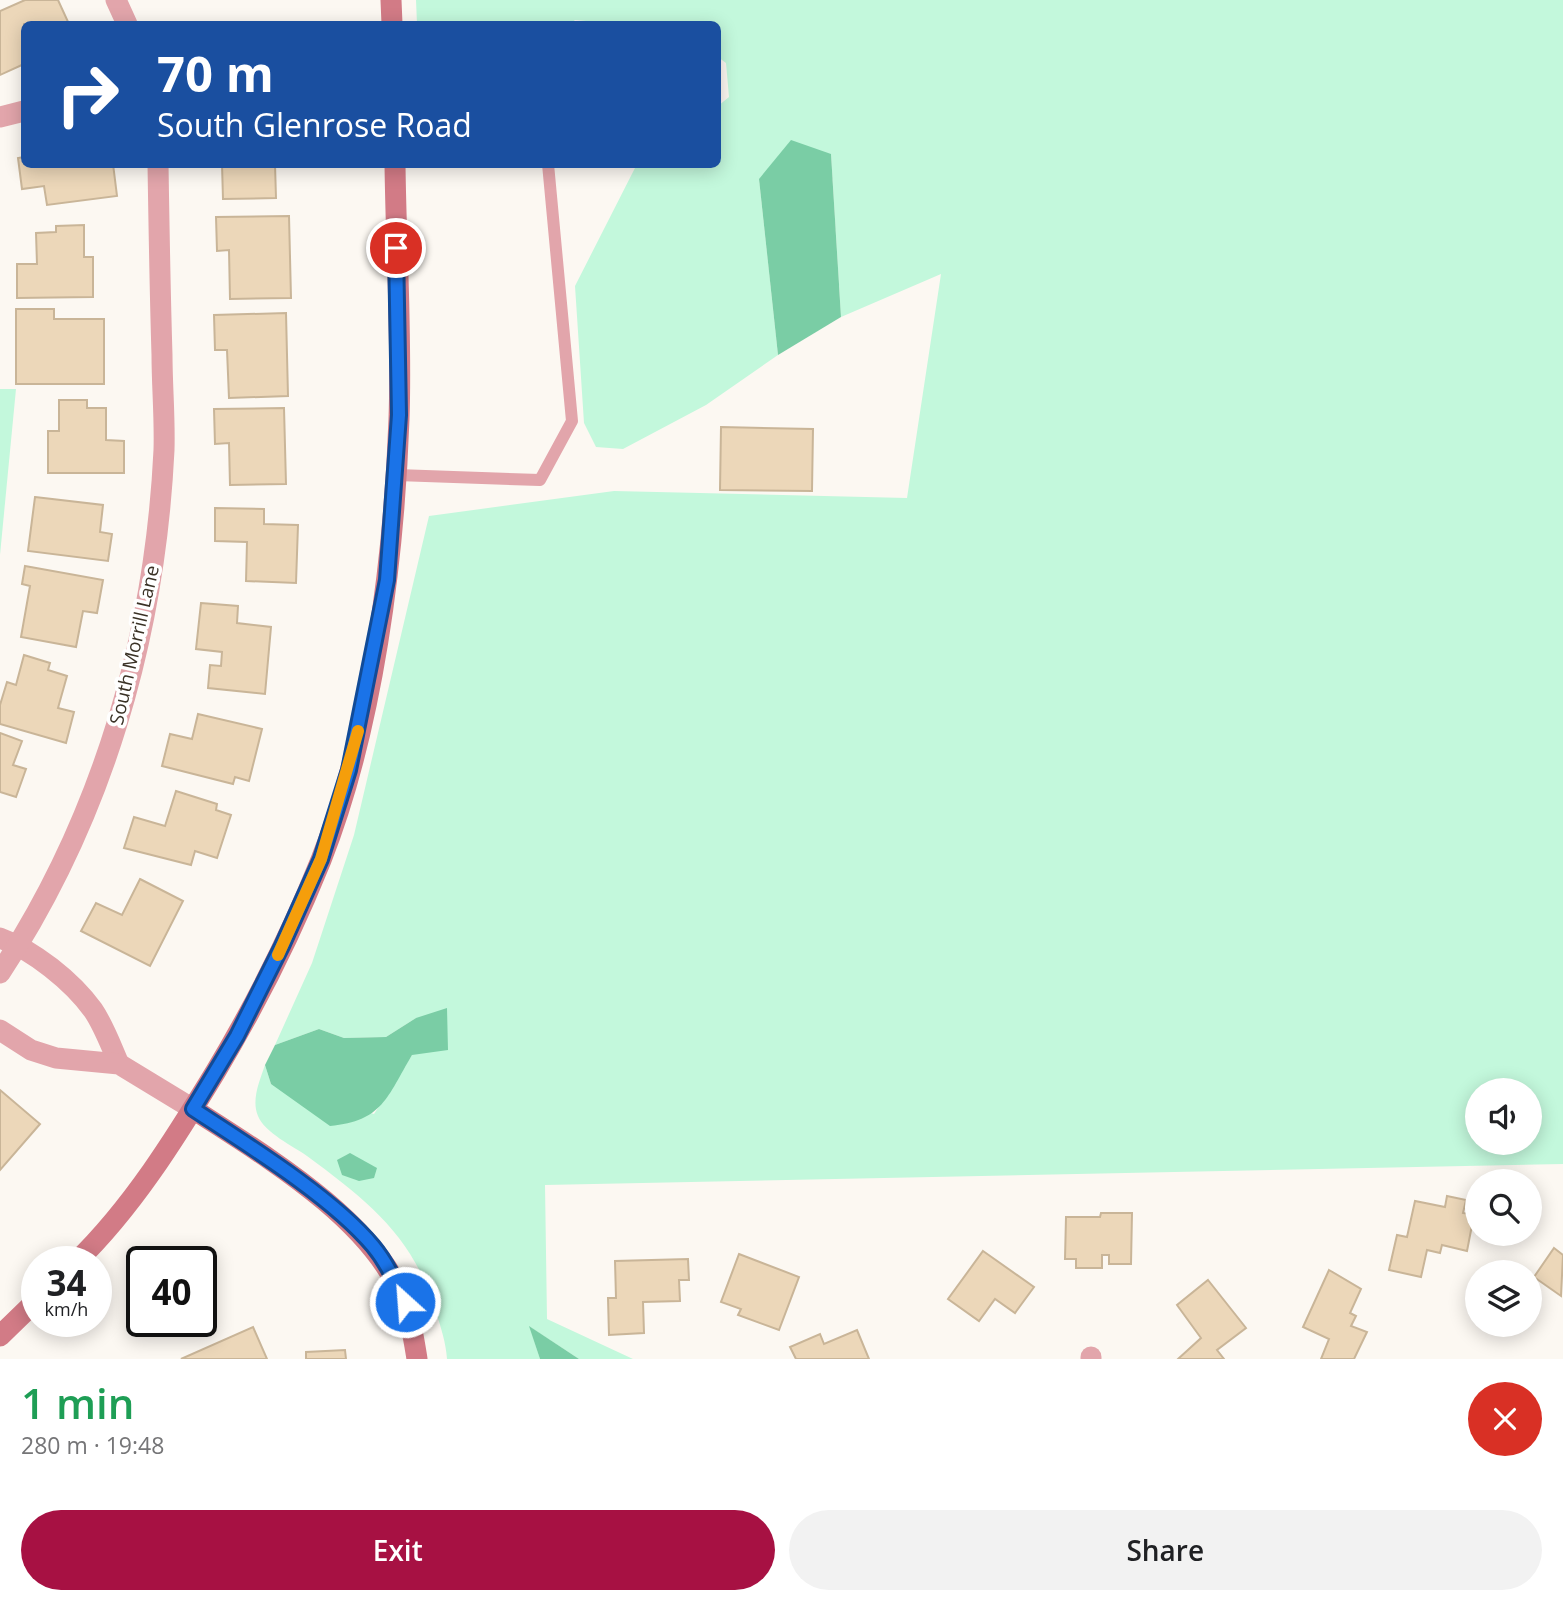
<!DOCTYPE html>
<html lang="en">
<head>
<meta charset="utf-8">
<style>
  :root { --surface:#fff; --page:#f2f2f2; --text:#202124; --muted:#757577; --accent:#a71143 }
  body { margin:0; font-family:"Open Sans",sans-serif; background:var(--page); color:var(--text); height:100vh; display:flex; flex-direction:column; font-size:26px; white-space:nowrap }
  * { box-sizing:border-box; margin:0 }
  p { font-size:23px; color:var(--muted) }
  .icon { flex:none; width:38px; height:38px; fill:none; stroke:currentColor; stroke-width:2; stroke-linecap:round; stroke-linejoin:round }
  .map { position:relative; height:1359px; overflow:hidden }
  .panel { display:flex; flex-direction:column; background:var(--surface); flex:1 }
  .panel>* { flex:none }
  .hud { position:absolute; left:21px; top:21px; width:700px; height:147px; border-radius:10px; box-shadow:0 4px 18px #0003; background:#1a4fa0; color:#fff; overflow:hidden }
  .tools { position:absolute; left:1465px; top:1078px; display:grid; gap:14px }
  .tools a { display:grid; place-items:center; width:77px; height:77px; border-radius:50%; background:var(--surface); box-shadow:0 4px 18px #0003; font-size:35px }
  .speed { position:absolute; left:21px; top:1246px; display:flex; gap:14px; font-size:35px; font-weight:700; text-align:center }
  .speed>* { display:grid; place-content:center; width:91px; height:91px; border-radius:50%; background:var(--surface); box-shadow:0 4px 18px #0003; line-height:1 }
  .speed small { font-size:18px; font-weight:400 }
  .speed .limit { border:4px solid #111; border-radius:10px; background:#fff; color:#111 }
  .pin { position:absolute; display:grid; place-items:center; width:60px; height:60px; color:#fff; margin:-30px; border:4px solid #fff; border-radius:50%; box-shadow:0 2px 7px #0007 }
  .me { position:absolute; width:77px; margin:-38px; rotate:334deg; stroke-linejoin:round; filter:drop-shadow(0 0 5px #0008) }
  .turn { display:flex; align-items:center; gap:24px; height:147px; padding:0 21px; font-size:32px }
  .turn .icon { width:91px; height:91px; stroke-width:2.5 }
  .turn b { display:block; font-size:49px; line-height:60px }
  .round { display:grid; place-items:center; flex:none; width:74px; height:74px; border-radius:37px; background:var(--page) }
  .headline { display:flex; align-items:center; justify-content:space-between; height:119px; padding:0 21px }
  h1 { font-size:42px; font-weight:600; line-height:52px; color:#1e9e55 }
  .primary-button { display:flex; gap:14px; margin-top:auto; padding:14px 21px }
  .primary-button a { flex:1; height:80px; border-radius:42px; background:var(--accent); color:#fff; font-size:28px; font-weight:600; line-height:80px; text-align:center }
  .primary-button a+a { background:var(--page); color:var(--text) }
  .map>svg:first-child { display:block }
  .green { fill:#c3f8dc; fill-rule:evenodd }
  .forest { fill:#7acda5 }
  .building { fill:#ecd7b9; stroke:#c9b598; stroke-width:2 }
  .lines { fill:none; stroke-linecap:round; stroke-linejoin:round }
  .lane { stroke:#e2a5ab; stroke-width:12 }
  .street { stroke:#e2a5ab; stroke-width:21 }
  .secondary { stroke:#d27b86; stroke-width:21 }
  .route-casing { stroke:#114b97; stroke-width:18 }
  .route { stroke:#1a73e8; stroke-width:12 }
  .slow { stroke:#f59e0b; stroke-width:12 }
  .labels { text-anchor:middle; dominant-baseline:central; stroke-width:7; stroke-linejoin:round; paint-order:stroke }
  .street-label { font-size:19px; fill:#3a3226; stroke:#fff }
</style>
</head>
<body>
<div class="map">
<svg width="1563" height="1359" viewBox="0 0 1563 1359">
  <rect width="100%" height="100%" fill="#fcf8f2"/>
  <g class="green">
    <path d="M 416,0 L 1563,0 L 1563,1164 L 545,1185 L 547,1319 L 633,1359 L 579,1359 L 530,1327 L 540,1359 L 447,1359 C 446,1343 441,1328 436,1312 C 414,1237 368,1201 307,1156 C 293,1146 265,1133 258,1116 C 251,1100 260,1080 265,1065 L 271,1084 L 374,1114 L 412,1055 L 416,1018 L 386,1037 L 344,1038 L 319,1029 L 275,1045 L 312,963 L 354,835 L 429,516 L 614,491 L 907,498 L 941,274 L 841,317 L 831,154 L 759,179 L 778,355 L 706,405 L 623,449 L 596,447 L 584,423 L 575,286 L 636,166 L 718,164 L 718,106 L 729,97 L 726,63 L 718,57 L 718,24 L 619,24 L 575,20 L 570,24 L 417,24 ZM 1477,1090 L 1530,1090 L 1530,1143 L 1477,1143 Z"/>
    <path d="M 0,389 L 16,389 L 0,555 Z"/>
  </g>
  <g class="forest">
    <path d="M 791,140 L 831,154 L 841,317 L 778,355 L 759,179 Z"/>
    <path d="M 447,1008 L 448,1050 L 412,1055 C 387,1097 383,1121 330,1126 L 271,1084 L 265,1065 L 275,1045 L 319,1029 L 344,1038 L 386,1037 L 416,1018 Z"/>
    <path d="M 350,1153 L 377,1168 L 374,1178 L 359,1181 L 342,1175 L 337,1160 Z"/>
    <path d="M 529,1326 L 579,1359 L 540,1359 Z"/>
  </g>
  <g class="building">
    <path d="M 25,0 L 58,0 L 69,24 L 24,24 L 24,64 L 0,75 L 0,11 Z"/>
    <path d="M 24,157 L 24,164 L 113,164 L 117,196 L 47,205 L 44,186 L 22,189 L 18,158 Z"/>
    <path d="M 222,164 L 275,164 L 276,198 L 223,199 Z"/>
    <path d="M 289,216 L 291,298 L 230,299 L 229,250 L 217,251 L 216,217 Z"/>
    <path d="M 84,225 L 84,257 L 93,257 L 93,297 L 17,298 L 17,264 L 37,264 L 36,233 L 56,232 L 56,226 Z"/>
    <path d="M 16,309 L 54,309 L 54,319 L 104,319 L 104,384 L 16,384 Z"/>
    <path d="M 286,313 L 288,396 L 229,398 L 227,350 L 215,350 L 214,315 Z"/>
    <path d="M 59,400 L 87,400 L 87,408 L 106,408 L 106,440 L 124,441 L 124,473 L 48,473 L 48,431 L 59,431 Z"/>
    <path d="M 284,408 L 286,484 L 230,485 L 229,443 L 215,444 L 214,409 Z"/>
    <path d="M 721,427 L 813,429 L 812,491 L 720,490 Z"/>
    <path d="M 35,497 L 103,505 L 100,532 L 112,534 L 108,561 L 28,551 Z"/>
    <path d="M 215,508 L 264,509 L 264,524 L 298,525 L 296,583 L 246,581 L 247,542 L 215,541 Z"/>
    <path d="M 25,566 L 103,580 L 97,613 L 83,611 L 76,647 L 21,637 L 30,586 L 22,584 Z"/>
    <path d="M 201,603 L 238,606 L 237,623 L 271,627 L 265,694 L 208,688 L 210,665 L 221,666 L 222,652 L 196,649 Z"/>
    <path d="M 24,655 L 50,663 L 48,670 L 67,676 L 58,708 L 74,712 L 66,743 L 0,724 L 0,705 L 7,682 L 16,685 Z"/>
    <path d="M 198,714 L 262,729 L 249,781 L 235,777 L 233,784 L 162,766 L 170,734 L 192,739 Z"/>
    <path d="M 0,733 L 22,741 L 13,765 L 26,769 L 16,797 L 0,792 Z"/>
    <path d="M 176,791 L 217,804 L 216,810 L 231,815 L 217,858 L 195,851 L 191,865 L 124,848 L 134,817 L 165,826 Z"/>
    <path d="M 140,879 L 183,901 L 150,966 L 81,931 L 96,903 L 122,915 Z"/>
    <path d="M 0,1090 L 40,1124 L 0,1170 Z"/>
    <path d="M 1447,1196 L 1466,1200 L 1463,1213 L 1474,1215 L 1467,1251 L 1442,1245 L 1440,1253 L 1427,1250 L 1421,1277 L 1389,1270 L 1397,1235 L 1407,1237 L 1415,1201 L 1445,1207 Z"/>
    <path d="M 1101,1213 L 1132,1213 L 1131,1264 L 1109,1264 L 1109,1255 L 1102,1255 L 1102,1268 L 1076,1268 L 1076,1259 L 1065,1259 L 1066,1217 L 1100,1217 Z"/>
    <path d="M 1554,1248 L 1563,1255 L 1561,1296 L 1534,1277 Z"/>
    <path d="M 983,1251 L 1034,1287 L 1015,1313 L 995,1299 L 979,1321 L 948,1299 Z"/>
    <path d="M 739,1254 L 799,1277 L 779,1330 L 738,1315 L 741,1309 L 721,1302 Z"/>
    <path d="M 688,1259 L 689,1280 L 679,1280 L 680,1301 L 643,1302 L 644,1333 L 609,1335 L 608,1298 L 616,1298 L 615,1261 Z"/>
    <path d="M 1329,1270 L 1361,1289 L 1350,1313 L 1356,1316 L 1351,1326 L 1367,1332 L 1354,1359 L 1321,1359 L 1329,1339 L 1303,1327 Z"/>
    <path d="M 1208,1280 L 1246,1328 L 1217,1350 L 1224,1359 L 1178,1359 L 1201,1338 L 1177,1305 Z"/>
    <path d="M 253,1327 L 267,1359 L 181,1359 Z"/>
    <path d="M 857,1330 L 869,1359 L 796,1359 L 790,1347 L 820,1334 L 824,1344 Z"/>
    <path d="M 345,1350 L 346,1359 L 306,1359 L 306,1352 Z"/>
  </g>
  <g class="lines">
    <path class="lane" d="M 397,475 L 540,480 L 572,421 L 548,164"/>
    <g class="street">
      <path d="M 116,0 L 127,24"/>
      <path d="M 0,117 L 24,111"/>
      <path d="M 0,938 C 33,950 72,981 93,1010 C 104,1026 111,1046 119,1064"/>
      <path d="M 0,973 C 103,817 155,636 164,450 C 165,418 162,386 162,355 C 160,291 159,228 158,164"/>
      <path d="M 0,1030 L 31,1050 L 56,1058 L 119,1064 L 193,1109"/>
      <path d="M 1091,1357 L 1091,1359"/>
    </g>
    <g class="secondary">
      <path d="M 391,0 L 392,24"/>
      <path d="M 193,1109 C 265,1156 373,1219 404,1301 C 411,1319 414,1340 417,1359"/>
      <path d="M 76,1262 C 132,1208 176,1137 216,1071 C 256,1004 292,932 321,860 C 373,728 394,560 399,419 C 402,334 396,249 395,164"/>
      <path d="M 0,1336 L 37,1300"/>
    </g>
  </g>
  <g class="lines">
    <g class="route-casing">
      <path id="route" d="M 396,248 L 399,415 L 387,580 L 349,770 L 321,859 L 282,946 L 237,1036 L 193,1109 C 248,1145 332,1197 373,1246 C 387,1263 396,1283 405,1302"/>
    </g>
    <use href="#route" class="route"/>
    <path class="slow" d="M 278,955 L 321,859 L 358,731"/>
  </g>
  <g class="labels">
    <g class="street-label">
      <text transform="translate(134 645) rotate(-77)">South Morrill Lane</text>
    </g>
  </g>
</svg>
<div class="tools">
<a><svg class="icon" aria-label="sound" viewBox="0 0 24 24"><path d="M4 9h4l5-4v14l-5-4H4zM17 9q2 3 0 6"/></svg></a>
<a><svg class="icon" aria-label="search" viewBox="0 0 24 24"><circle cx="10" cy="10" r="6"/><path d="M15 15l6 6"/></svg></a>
<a><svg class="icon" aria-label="layers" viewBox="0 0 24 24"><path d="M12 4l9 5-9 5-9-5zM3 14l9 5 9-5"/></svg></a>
</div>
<div class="speed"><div>34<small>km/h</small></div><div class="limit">40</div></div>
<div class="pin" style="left:396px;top:248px;background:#d93025"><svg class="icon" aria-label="arrive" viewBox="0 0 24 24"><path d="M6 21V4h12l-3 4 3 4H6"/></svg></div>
<svg class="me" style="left:405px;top:1302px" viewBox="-20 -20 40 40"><circle r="17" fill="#1a73e8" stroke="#fff" stroke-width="3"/><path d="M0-11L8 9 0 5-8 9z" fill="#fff"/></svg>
<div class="hud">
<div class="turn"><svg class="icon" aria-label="right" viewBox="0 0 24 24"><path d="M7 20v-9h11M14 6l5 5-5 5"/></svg><div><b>70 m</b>South Glenrose Road</div></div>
</div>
</div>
<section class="panel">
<div class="headline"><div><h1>1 min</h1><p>280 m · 19:48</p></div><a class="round" style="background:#d93025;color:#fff"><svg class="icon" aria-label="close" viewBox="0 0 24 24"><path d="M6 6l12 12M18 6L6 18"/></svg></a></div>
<div class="primary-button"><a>Exit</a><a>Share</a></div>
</section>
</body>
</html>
